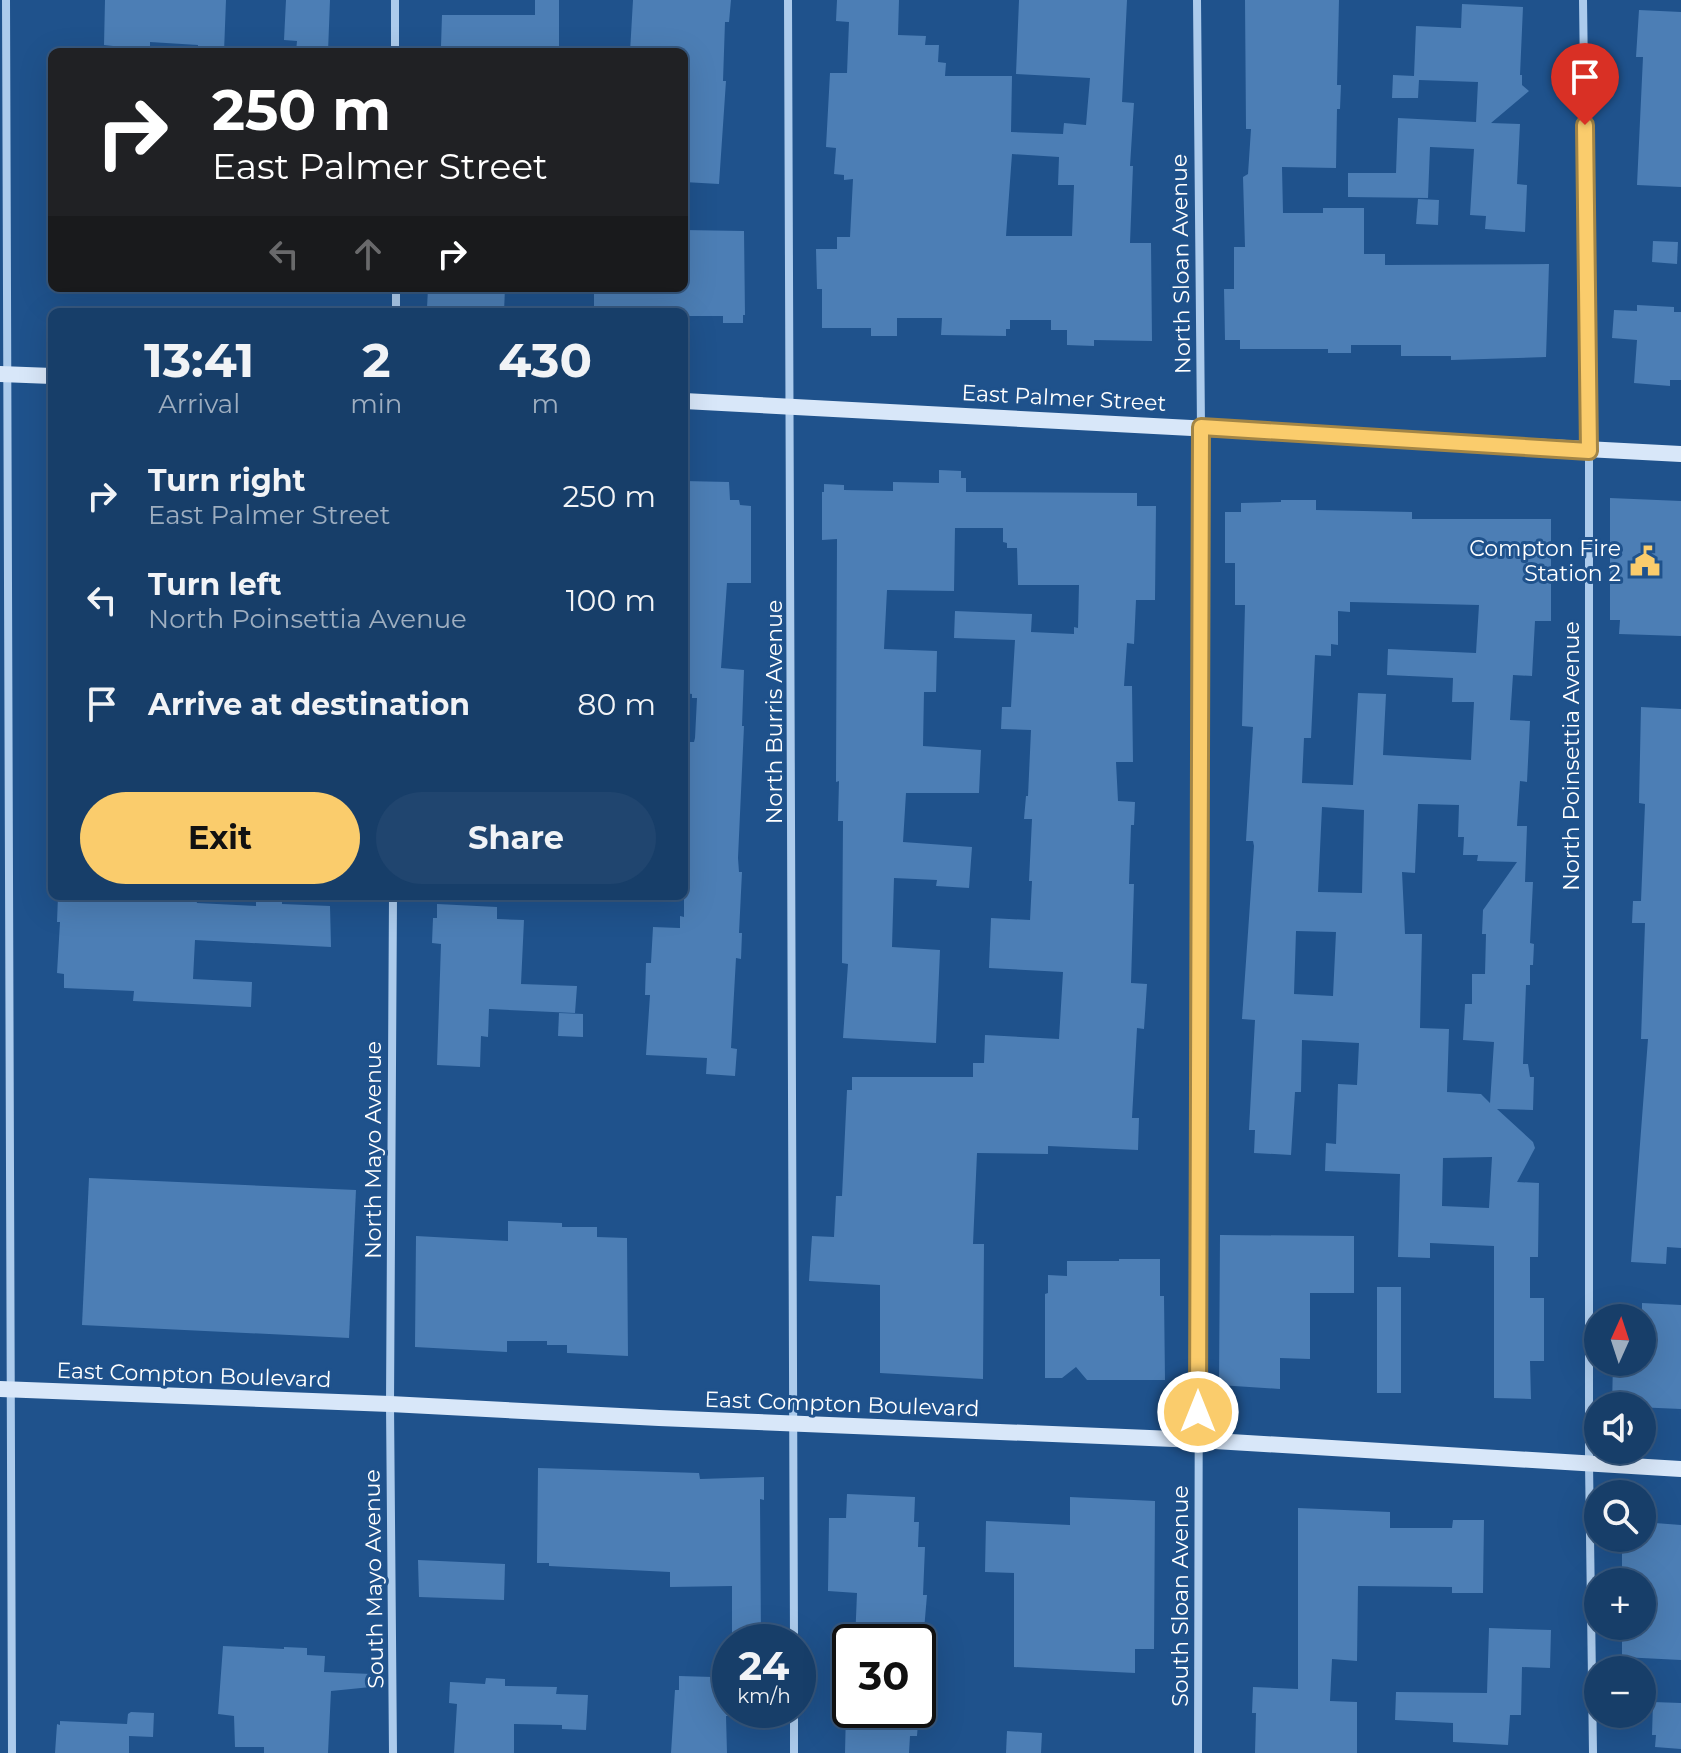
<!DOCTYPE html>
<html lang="en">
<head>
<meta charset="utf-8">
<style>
  :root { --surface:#173e69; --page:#20456f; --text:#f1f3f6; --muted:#9eaec0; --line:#36577d; --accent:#facc6c }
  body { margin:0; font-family:Montserrat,sans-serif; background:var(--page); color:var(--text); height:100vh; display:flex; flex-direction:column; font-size:30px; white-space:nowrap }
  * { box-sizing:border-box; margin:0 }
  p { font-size:26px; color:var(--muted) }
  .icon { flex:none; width:44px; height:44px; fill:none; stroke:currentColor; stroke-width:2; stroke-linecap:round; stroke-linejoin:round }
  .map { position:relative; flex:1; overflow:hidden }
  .drawer { position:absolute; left:48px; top:308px; width:640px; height:592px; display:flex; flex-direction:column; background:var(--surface); border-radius:12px; box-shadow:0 8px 32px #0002,0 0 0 2px var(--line) }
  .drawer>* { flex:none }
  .hud { position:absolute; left:48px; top:48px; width:640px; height:244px; border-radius:12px; box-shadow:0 8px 32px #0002,0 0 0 2px var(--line); background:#202124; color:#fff; overflow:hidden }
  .needle { width:52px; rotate:3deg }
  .buttons { position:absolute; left:1584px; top:1304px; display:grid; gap:16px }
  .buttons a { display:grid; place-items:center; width:72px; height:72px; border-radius:50%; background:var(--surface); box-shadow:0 8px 32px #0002,0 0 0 2px var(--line); font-size:40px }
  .speed { position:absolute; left:712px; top:1624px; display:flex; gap:16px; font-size:40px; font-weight:700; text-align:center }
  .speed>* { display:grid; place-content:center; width:104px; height:104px; border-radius:50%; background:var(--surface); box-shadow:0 8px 32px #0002,0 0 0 2px var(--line); line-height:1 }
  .speed small { font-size:20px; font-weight:400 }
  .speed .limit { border:4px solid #111; border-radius:12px; background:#fff; color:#111 }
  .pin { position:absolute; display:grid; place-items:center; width:68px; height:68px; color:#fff; margin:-82px -34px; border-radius:50% 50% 50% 0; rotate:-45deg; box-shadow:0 0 8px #0007 }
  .pin .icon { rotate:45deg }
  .me { position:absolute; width:88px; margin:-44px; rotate:0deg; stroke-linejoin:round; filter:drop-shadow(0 0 6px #0008) }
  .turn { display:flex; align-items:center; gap:28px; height:168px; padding:0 32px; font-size:36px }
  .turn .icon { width:104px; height:104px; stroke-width:2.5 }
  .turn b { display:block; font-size:56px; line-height:68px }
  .lanes { display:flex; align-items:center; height:76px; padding:0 32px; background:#0003; justify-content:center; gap:40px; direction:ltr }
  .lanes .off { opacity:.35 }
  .eta { display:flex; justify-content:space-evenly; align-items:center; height:136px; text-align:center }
  .eta b { font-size:48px; font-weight:700; line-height:56px }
  .button { display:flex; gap:16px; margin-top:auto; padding:16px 32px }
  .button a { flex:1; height:92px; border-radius:48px; background:var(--accent); color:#111; font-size:32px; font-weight:700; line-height:92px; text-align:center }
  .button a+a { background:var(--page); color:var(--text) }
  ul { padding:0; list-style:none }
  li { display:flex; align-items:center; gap:24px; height:104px; padding:0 32px }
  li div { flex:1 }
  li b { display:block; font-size:30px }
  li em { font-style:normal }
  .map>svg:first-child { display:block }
  .building { fill:#4c7eb5; fill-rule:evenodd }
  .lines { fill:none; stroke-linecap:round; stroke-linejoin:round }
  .minor { stroke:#accbec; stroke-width:8 }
  .secondary { stroke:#d8e7f9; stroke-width:16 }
  .route-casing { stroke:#a28546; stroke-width:20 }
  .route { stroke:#facc6c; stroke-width:14 }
  .labels { text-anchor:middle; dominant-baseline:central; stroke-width:6; stroke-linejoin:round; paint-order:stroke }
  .street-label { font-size:22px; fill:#fff; stroke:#1f528c }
  .poi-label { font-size:22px; fill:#fff; stroke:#1f528c; text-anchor:end }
</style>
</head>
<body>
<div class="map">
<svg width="1681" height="1753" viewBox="0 0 1681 1753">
  <rect width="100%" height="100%" fill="#1f528c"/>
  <g class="building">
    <path d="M 105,0 L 226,0 L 224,52 L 198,52 L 198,45 L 150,42 L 150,52 L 113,51 L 113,46 L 104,45 Z"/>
    <path d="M 286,0 L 330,0 L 328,52 L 296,52 L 297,41 L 284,40 Z"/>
    <path d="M 535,0 L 559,0 L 559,52 L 524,52 L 524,46 L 441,46 L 442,15 L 535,15 Z"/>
    <path d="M 633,0 L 731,0 L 729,22 L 725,22 L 723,81 L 726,81 L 719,184 L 684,182 L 684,52 L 630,52 Z"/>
    <path d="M 837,0 L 899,0 L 898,35 L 926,36 L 925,45 L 939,45 L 938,62 L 946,63 L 945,76 L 1012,76 L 1011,132 L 1063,134 L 1064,123 L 1086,125 L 1090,78 L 1016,74 L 1019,0 L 1127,0 L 1122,102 L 1134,103 L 1130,166 L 1133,166 L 1130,243 L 1151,243 L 1152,341 L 1094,340 L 1094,346 L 1067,345 L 1067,330 L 1051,330 L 1051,320 L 1010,320 L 1010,329 L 1006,329 L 1006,336 L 941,335 L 942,318 L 897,318 L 897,336 L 871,336 L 871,328 L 822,328 L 822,289 L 817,289 L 816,249 L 837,249 L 837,237 L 850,237 L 853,179 L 844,180 L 844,175 L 834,174 L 836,148 L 826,147 L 830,73 L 847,73 L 849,22 L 836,21 ZM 1012,154 L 1059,157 L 1058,185 L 1074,185 L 1072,236 L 1006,236 Z"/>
    <path d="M 1245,0 L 1339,0 L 1337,85 L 1341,85 L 1340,109 L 1337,109 L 1336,168 L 1282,167 L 1283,213 L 1323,213 L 1323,208 L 1364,208 L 1364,254 L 1385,254 L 1385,265 L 1549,264 L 1546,357 L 1451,360 L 1451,356 L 1401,356 L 1401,345 L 1351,345 L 1351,353 L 1328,353 L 1328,349 L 1240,349 L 1240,340 L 1225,340 L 1224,289 L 1234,289 L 1234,247 L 1245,247 L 1243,177 L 1248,174 L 1251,129 L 1246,129 Z"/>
    <path d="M 1462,4 L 1523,7 L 1520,75 L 1522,75 L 1522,85 L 1529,91 L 1491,123 L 1520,124 L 1517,184 L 1527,185 L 1525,232 L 1485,229 L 1486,216 L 1470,215 L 1474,149 L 1430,147 L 1428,198 L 1348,197 L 1348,173 L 1396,173 L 1398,118 L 1476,122 L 1478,82 L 1419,80 L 1418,98 L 1392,98 L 1393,75 L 1414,76 L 1416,26 L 1461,28 Z"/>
    <path d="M 1639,10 L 1681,12 L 1681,187 L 1637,185 L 1643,57 L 1636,57 Z"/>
    <path d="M 1418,199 L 1439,200 L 1438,225 L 1416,224 Z"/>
    <path d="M 684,230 L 744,231 L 745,315 L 743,315 L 743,323 L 723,323 L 723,316 L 684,316 L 684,312 L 619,312 L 619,309 L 594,309 L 594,288 L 684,288 Z"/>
    <path d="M 1653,241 L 1678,242 L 1677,264 L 1652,262 Z"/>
    <path d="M 428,288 L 505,288 L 504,312 L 427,308 Z"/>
    <path d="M 1637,305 L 1674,307 L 1674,312 L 1681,312 L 1681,380 L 1670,380 L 1670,386 L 1634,383 L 1637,340 L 1612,338 L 1614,310 L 1637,311 Z"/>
    <path d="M 939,470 L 961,471 L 961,478 L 966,478 L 966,492 L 1137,493 L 1137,506 L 1156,506 L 1155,600 L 1136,600 L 1134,644 L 1127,643 L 1124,686 L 1132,686 L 1133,762 L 1116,762 L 1118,801 L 1135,802 L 1134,825 L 1131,825 L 1129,884 L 1134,884 L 1131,983 L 1147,984 L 1144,1029 L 1137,1028 L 1132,1118 L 1139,1118 L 1138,1150 L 1048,1146 L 1048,1154 L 977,1153 L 973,1244 L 984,1244 L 983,1379 L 880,1373 L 880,1285 L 809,1281 L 812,1236 L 834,1237 L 836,1196 L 842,1196 L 847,1090 L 852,1090 L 852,1077 L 973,1077 L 973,1063 L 984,1063 L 985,1035 L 1059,1039 L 1063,972 L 989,968 L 991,918 L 1030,920 L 1032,881 L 1029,881 L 1032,819 L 1024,819 L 1026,796 L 1028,796 L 1031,730 L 1001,729 L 1002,707 L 1011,707 L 1015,640 L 954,638 L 955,611 L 1032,614 L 1031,632 L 1074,634 L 1074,627 L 1078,628 L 1079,585 L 1018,585 L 1017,548 L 1007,548 L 1007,543 L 1003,542 L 1003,528 L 955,528 L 954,591 L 887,590 L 884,649 L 937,651 L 936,692 L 924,692 L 923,746 L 981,750 L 979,793 L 906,793 L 903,842 L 972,847 L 969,888 L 936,886 L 937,880 L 894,878 L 892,947 L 940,950 L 936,1043 L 843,1038 L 848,964 L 842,963 L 843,821 L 838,821 L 839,781 L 836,782 L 837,539 L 822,540 L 822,492 L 824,492 L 824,484 L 844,485 L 844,490 L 893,491 L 893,482 L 939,483 Z"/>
    <path d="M 684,481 L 729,482 L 730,500 L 739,500 L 740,505 L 751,506 L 751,583 L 727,583 L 721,668 L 744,670 L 742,726 L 744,726 L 738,858 L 739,872 L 742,872 L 739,933 L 742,933 L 741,959 L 736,958 L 731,1048 L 737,1049 L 735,1076 L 706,1074 L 707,1058 L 646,1055 L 650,995 L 645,995 L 646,963 L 651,963 L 653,927 L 680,928 L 680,916 L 684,917 L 684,742 L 694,742 L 695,738 L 697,698 L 692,698 L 692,694 L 684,693 Z"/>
    <path d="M 1610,498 L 1681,501 L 1681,636 L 1619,634 L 1620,620 L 1610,620 Z"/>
    <path d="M 1281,500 L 1316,500 L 1316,510 L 1412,512 L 1412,519 L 1551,519 L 1551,621 L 1535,621 L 1532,676 L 1513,675 L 1510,720 L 1530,721 L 1527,782 L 1520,781 L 1517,826 L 1527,826 L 1525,882 L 1533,882 L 1530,943 L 1534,944 L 1533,965 L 1530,965 L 1530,985 L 1526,985 L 1523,1064 L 1528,1064 L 1530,1077 L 1534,1077 L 1533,1110 L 1497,1109 L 1533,1142 L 1535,1148 L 1517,1182 L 1539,1183 L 1538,1257 L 1530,1257 L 1530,1298 L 1544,1298 L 1544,1361 L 1530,1361 L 1531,1399 L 1494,1398 L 1494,1246 L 1430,1243 L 1430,1258 L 1398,1257 L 1400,1174 L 1325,1171 L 1326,1143 L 1336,1144 L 1338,1084 L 1357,1085 L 1359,1043 L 1302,1040 L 1301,1092 L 1295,1092 L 1291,1155 L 1254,1153 L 1255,1130 L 1249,1130 L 1255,1020 L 1242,1019 L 1254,846 L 1253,841 L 1246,841 L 1253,727 L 1242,726 L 1245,605 L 1235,605 L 1235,563 L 1225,563 L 1225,512 L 1241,512 L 1241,503 L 1281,502 ZM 1350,602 L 1479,605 L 1476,653 L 1388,649 L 1387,675 L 1453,678 L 1452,702 L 1474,702 L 1471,760 L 1383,755 L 1386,694 L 1358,693 L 1353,785 L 1302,783 L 1304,738 L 1311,738 L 1315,655 L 1331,656 L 1331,644 L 1338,645 L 1338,611 L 1350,612 ZM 1418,804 L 1459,805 L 1458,837 L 1464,837 L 1463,855 L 1478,855 L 1477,861 L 1517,862 L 1483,910 L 1482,934 L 1486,934 L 1485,974 L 1472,974 L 1472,1004 L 1465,1004 L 1463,1040 L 1494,1042 L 1490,1103 L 1481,1094 L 1447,1092 L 1449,1029 L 1420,1028 L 1422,934 L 1405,934 L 1402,872 L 1415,873 ZM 1322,807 L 1364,810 L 1362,893 L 1318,892 ZM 1296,931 L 1336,932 L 1333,996 L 1294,994 ZM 1492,1157 L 1489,1208 L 1442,1206 L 1443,1158 Z"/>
    <path d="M 1641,707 L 1681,709 L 1681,1248 L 1667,1247 L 1666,1264 L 1631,1262 L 1648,1039 L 1641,1039 L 1645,923 L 1632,923 L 1633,901 L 1641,901 L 1645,804 L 1639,803 Z"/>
    <path d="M 58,896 L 195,896 L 197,903 L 256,906 L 256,900 L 282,901 L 282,904 L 330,906 L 331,947 L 195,940 L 193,979 L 252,982 L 251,1007 L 133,1001 L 134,991 L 64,988 L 64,974 L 57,973 L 60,922 L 57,922 Z"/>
    <path d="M 437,904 L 497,907 L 497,919 L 524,920 L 521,984 L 577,986 L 575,1013 L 489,1009 L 488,1037 L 481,1036 L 480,1067 L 437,1065 L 441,944 L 432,943 L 433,918 L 437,918 Z"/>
    <path d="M 559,1013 L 583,1014 L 583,1037 L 558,1036 Z"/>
    <path d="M 89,1178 L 356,1190 L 349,1338 L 82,1325 Z"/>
    <path d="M 508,1221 L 562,1223 L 562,1227 L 597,1227 L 597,1237 L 627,1238 L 628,1356 L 567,1353 L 567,1345 L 547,1345 L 547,1341 L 507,1341 L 507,1352 L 415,1347 L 416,1236 L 508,1241 Z"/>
    <path d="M 1220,1235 L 1354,1236 L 1354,1293 L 1310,1293 L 1310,1359 L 1280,1358 L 1280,1389 L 1219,1385 Z"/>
    <path d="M 1119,1259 L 1160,1259 L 1160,1296 L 1164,1296 L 1165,1380 L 1087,1380 L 1076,1367 L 1062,1378 L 1045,1378 L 1045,1294 L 1048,1293 L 1048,1275 L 1067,1276 L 1067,1261 L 1119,1261 Z"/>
    <rect x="1377" y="1287" width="24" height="106"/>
    <path d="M 1642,1303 L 1681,1305 L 1681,1409 L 1612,1406 L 1613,1362 L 1642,1362 Z"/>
    <path d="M 538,1468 L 699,1473 L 700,1479 L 764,1477 L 764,1500 L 760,1499 L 761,1642 L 732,1642 L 732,1586 L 670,1587 L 670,1572 L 549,1566 L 549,1563 L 537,1563 Z"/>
    <path d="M 847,1494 L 915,1497 L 914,1522 L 919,1522 L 918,1547 L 925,1547 L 923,1595 L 927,1595 L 923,1642 L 855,1642 L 857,1593 L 828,1591 L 829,1518 L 846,1518 Z"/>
    <path d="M 1070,1497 L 1155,1501 L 1154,1649 L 1135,1649 L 1135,1673 L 1014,1667 L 1014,1573 L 985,1572 L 986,1521 L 1070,1525 Z"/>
    <path d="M 1298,1508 L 1390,1512 L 1390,1528 L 1452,1528 L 1453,1520 L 1484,1520 L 1483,1593 L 1452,1593 L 1452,1587 L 1358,1586 L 1357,1661 L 1332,1659 L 1330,1701 L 1357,1702 L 1357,1753 L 1255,1753 L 1256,1713 L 1252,1713 L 1253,1687 L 1298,1689 Z"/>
    <path d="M 1642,1522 L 1681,1525 L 1681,1660 L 1622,1657 L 1622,1626 L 1642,1626 L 1642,1582 L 1622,1582 L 1622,1538 L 1642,1538 Z"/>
    <path d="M 418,1560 L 505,1564 L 504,1600 L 419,1597 Z"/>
    <path d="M 1489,1628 L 1551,1630 L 1550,1668 L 1522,1667 L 1521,1715 L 1510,1715 L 1508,1745 L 1453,1742 L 1453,1723 L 1395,1720 L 1396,1692 L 1487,1693 Z"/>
    <path d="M 223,1646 L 284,1649 L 284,1647 L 307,1648 L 307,1655 L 325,1656 L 324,1672 L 371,1674 L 371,1687 L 331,1691 L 328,1753 L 264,1753 L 264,1747 L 235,1747 L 234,1716 L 218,1714 Z"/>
    <path d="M 679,1676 L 713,1677 L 713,1686 L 730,1686 L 730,1716 L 726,1716 L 727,1753 L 671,1753 L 675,1690 L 679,1690 Z"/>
    <path d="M 486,1678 L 505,1679 L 505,1686 L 557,1687 L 556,1694 L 588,1695 L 586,1730 L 562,1729 L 562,1725 L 514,1724 L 514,1753 L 454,1753 L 457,1704 L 449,1703 L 450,1682 L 485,1684 Z"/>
    <path d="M 1653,1702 L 1681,1703 L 1681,1749 L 1655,1747 L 1656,1735 L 1652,1735 Z"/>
    <path d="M 846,1710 L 919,1710 L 917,1736 L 910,1736 L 909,1753 L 845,1753 Z"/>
    <path d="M 131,1712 L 154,1713 L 153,1737 L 129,1736 L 129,1753 L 55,1753 L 57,1724 L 60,1725 L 60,1721 L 127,1724 L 128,1714 Z"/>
    <path d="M 1007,1731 L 1042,1733 L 1041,1753 L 1006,1753 Z"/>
  </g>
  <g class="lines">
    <g class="minor">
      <path d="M 6,0 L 12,1753"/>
      <path d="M 395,0 L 395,52"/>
      <path d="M 788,0 L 794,1642"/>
      <path d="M 1197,0 L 1201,427 L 1198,1753"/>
      <path d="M 1583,0 L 1589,451 L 1589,1463 L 1593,1753"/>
      <path d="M 396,288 L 396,312"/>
      <path d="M 393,896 L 390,1404 L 393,1753"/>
      <path d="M 794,1710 L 794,1753"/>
    </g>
    <g class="secondary">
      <path d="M 0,374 L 52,376"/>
      <path d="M 684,401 L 1681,454"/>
      <path d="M 0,1389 L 390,1404 L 659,1418 L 1198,1440 L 1681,1469"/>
    </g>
  </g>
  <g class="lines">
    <g class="route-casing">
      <path id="route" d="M 1198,1412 L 1201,427 L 1589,451 L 1585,125"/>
    </g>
    <use href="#route" class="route"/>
  </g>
  <defs>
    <g id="civic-bare" transform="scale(2.4)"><path d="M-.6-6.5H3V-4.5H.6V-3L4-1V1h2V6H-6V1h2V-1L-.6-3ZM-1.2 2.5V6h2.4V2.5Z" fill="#facc6c" stroke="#1f528c" stroke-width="2.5" paint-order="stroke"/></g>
  </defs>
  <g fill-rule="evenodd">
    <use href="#civic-bare" x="1645" y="561"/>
  </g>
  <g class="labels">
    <g class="street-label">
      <text transform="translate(1181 264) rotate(-91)">North Sloan Avenue</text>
      <text transform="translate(1064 398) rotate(3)">East Palmer Street</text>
      <text transform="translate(774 712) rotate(-90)">North Burris Avenue</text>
      <text transform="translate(1571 756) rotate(-90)">North Poinsettia Avenue</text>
      <text transform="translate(373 1150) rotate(-90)">North Mayo Avenue</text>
      <text transform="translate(194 1375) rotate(2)">East Compton Boulevard</text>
      <text transform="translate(842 1404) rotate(2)">East Compton Boulevard</text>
      <text transform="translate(374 1579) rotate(-91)">South Mayo Avenue</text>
      <text transform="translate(1180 1596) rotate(-90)">South Sloan Avenue</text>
    </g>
    <g class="poi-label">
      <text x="1621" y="548">Compton Fire<tspan x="1621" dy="25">Station 2</tspan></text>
    </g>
  </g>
</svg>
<div class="buttons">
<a><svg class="needle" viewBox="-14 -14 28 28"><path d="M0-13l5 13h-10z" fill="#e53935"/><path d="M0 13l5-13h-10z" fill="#9eaec0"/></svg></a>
<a><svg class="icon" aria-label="sound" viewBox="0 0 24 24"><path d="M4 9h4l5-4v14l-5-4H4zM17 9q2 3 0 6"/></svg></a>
<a><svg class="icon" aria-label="search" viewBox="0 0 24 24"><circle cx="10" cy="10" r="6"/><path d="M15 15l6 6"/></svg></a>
<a>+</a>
<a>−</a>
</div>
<div class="speed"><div>24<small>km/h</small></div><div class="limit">30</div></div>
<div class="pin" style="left:1585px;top:125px;background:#d93025"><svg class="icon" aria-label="arrive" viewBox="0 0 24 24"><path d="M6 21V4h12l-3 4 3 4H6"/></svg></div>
<svg class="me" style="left:1198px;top:1412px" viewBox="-20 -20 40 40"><circle r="17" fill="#facc6c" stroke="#fff" stroke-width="3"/><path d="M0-11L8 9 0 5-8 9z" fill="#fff"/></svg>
<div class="hud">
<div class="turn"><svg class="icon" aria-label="right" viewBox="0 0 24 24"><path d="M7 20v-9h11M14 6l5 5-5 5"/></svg><div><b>250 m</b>East Palmer Street</div></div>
<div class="lanes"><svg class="icon off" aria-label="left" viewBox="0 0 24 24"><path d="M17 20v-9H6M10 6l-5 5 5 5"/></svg><svg class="icon off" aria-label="ahead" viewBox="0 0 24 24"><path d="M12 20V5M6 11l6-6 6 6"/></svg><svg class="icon" aria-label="right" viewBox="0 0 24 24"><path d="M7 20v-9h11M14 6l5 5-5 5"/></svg></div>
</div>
<section class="drawer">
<div class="eta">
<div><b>13:41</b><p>Arrival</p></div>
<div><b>2</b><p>min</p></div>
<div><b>430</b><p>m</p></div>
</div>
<ul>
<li><svg class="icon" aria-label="right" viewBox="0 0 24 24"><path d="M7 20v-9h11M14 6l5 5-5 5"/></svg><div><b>Turn right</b><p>East Palmer Street</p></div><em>250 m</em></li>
<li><svg class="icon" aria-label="left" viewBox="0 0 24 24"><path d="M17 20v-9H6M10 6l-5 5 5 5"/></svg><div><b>Turn left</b><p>North Poinsettia Avenue</p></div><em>100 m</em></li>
<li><svg class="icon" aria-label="arrive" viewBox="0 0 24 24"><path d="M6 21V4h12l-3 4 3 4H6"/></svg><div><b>Arrive at destination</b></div><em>80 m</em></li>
</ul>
<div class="button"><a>Exit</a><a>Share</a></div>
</section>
</div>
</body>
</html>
